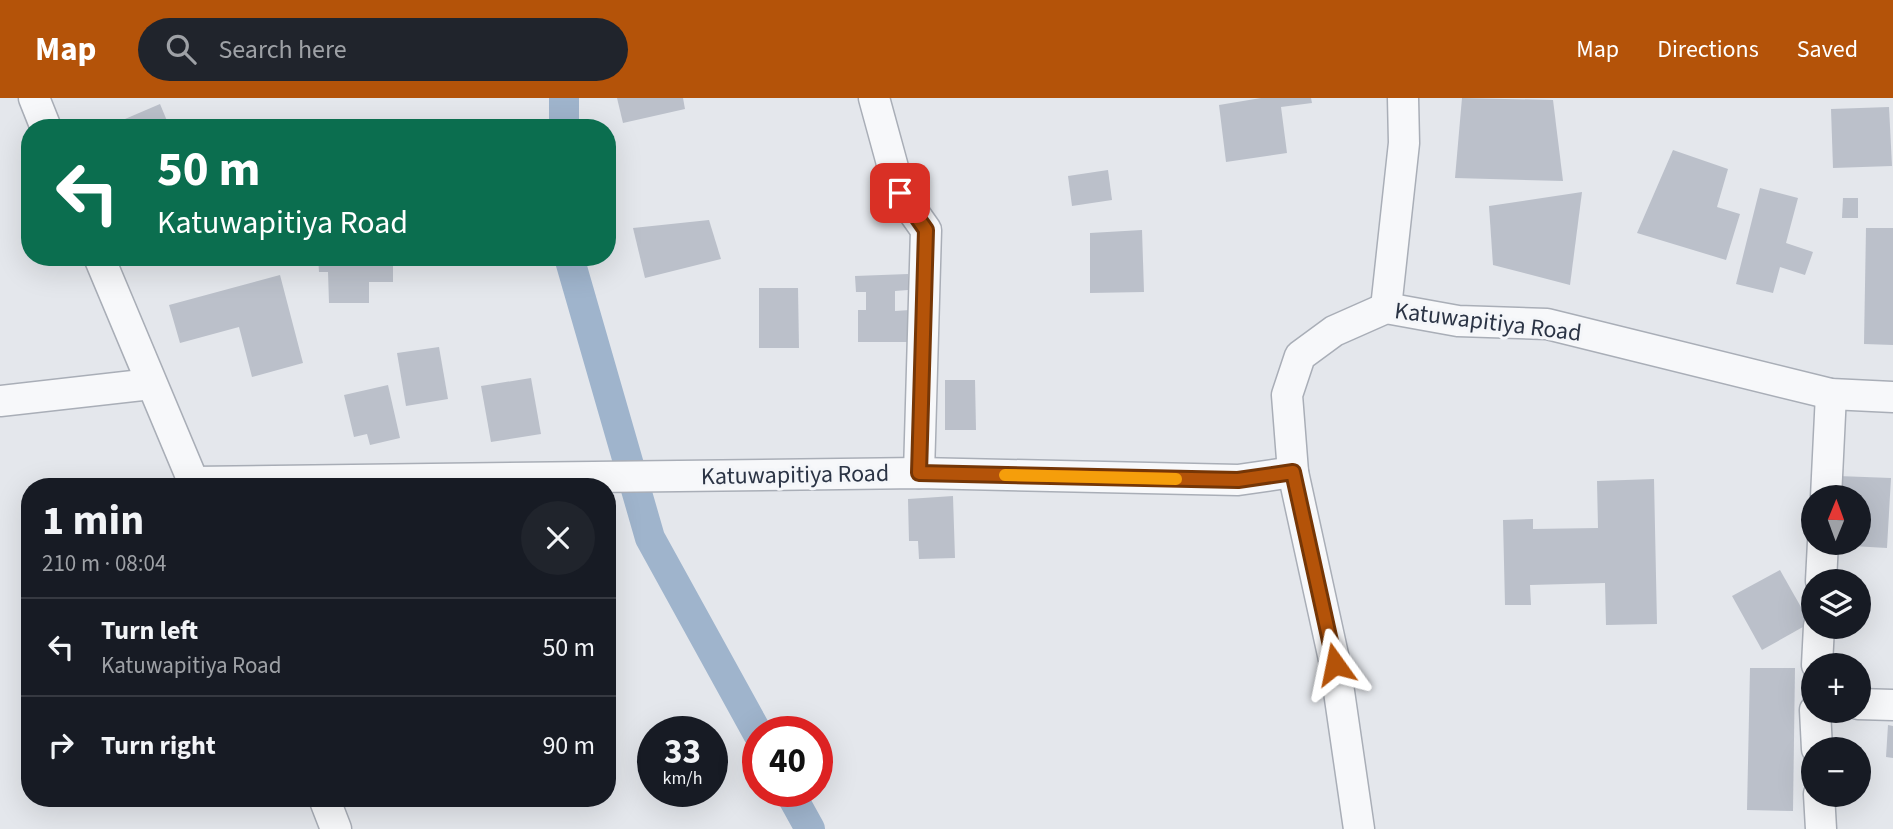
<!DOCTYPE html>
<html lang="en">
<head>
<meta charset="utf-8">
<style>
  :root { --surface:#171b24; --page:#20242c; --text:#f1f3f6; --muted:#9ea1a6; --line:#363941; --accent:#b45309 }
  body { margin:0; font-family:"Source Sans 3",sans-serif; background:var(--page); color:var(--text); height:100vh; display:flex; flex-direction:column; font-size:26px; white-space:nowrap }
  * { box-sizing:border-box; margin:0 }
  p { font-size:23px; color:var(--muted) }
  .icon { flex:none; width:38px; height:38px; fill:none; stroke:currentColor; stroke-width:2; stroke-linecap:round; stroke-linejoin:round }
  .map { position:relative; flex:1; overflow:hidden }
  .panel { position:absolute; left:21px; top:380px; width:595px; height:329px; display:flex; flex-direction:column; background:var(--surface); border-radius:28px; box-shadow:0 7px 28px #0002 }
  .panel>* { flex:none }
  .guide { position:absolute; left:21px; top:21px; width:595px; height:147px; border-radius:28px; box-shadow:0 7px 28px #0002; background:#0b6e4f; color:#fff; overflow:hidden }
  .needle { width:46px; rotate:1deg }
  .buttons { position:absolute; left:1801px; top:387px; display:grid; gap:14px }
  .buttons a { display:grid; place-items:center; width:70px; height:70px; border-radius:50%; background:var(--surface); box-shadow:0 7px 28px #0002; font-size:35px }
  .speed { position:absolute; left:637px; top:618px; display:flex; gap:14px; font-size:35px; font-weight:700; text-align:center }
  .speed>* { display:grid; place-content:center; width:91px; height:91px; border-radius:50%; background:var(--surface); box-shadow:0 7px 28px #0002; line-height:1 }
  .speed small { font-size:18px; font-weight:400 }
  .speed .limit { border:10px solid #d22; background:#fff; color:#111 }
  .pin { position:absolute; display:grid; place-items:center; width:60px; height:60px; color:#fff; margin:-30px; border-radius:14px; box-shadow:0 4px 10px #0006 }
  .me { position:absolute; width:77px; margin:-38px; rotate:348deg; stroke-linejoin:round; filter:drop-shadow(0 0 5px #0008) }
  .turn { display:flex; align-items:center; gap:24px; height:147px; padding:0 21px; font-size:32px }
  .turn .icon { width:91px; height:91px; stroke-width:2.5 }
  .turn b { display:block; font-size:49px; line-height:60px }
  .round { display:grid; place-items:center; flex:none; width:74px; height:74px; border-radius:37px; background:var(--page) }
  .overview { display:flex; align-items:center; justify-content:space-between; height:119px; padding:0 21px }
  h1 { font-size:42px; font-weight:700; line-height:52px }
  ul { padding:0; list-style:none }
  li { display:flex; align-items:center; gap:21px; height:98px; padding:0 21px; border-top:2px solid var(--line) }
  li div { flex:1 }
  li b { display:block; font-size:26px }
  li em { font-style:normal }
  header { display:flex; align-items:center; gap:42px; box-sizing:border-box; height:98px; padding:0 35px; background:var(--accent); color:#fff }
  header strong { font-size:33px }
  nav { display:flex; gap:38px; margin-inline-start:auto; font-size:24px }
  .search { width:490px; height:63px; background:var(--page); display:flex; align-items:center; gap:18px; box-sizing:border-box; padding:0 24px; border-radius:38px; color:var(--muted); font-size:26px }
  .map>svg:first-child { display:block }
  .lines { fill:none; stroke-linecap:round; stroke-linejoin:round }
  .canal { stroke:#9fb4cc; stroke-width:30 }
  .building { fill:#bbc0ca }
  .minor-casing { stroke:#a9aeb7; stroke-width:33 }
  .minor { stroke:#f7f8fa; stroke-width:30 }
  .route-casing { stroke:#753606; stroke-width:18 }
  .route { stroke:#b45309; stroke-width:12 }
  .slow { stroke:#f59e0b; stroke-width:12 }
  .labels { text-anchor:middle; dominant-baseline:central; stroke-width:6; stroke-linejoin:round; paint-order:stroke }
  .street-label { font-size:24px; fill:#2b3445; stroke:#f4f6f9 }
</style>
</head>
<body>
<header>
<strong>Map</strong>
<div class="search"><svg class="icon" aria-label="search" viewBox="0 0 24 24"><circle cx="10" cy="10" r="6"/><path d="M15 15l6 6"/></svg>Search here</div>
<nav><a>Map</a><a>Directions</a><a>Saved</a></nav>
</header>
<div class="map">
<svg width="1893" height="731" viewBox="0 0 1893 731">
  <rect width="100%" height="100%" fill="#e4e7ec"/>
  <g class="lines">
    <g class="canal">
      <path d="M 564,30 L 564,0"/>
      <path d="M 569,159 L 650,440 L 758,636"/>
      <path d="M 789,693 L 810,731"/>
    </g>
  </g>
  <g class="building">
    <path d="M 617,0 L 683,0 L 685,11 L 623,25 Z"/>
    <path d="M 1261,0 L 1311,0 L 1312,5 L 1281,9 L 1287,55 L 1226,64 L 1219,7 Z"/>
    <path d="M 1462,0 L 1553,2 L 1563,83 L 1455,80 Z"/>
    <path d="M 160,6 L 170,30 L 104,30 Z"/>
    <path d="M 1889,9 L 1892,68 L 1833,70 L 1831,11 Z"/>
    <path d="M 1673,52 L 1728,71 L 1717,109 L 1740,116 L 1726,162 L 1637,135 Z"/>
    <path d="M 1108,72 L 1112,102 L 1072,108 L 1068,78 Z"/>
    <path d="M 1760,90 L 1798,100 L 1786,145 L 1813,154 L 1805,177 L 1780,169 L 1773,195 L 1736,186 Z"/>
    <path d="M 1582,94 L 1570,187 L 1493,167 L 1489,108 Z"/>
    <path d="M 1843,100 L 1858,100 L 1858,120 L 1842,120 Z"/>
    <path d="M 709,122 L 721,161 L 645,180 L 633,130 Z"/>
    <path d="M 1866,130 L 1893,130 L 1893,247 L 1864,246 Z"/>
    <path d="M 1142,132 L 1144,194 L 1090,195 L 1090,135 Z"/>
    <path d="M 318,159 L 393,159 L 393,184 L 369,184 L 369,205 L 329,205 L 328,174 L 319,174 Z"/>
    <path d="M 908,176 L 908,192 L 895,193 L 895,213 L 910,212 L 910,244 L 858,244 L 858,212 L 866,212 L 866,194 L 856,194 L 855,178 Z"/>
    <path d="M 280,177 L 303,265 L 252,279 L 239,229 L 180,245 L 169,207 Z"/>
    <path d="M 759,190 L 798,190 L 799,250 L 759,250 Z"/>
    <path d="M 439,249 L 448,301 L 406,308 L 397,255 Z"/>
    <path d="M 531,280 L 541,336 L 491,344 L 481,288 Z"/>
    <path d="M 945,282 L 975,282 L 976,332 L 945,332 Z"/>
    <path d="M 388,287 L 400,340 L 370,347 L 367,336 L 354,339 L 344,297 Z"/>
    <path d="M 1838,378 L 1891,380 L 1887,450 L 1835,447 L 1835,444 L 1858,444 L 1858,399 L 1837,399 Z"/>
    <path d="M 1654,381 L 1657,526 L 1606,527 L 1605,485 L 1530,487 L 1531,507 L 1505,507 L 1503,422 L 1533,421 L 1533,431 L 1598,430 L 1597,383 Z"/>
    <path d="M 953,398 L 955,460 L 919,461 L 918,443 L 909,443 L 908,401 Z"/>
    <path d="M 1780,472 L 1810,525 L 1762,552 L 1732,498 Z"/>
    <path d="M 1750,570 L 1795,570 L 1793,713 L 1747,712 Z"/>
    <path d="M 1888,627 L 1893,628 L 1893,660 L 1886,659 Z"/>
  </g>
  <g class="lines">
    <g class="minor-casing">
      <g id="minor">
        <path d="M 34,0 L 46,30"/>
        <path d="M 874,0 L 900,95 L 926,132 L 919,375"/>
        <path d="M 99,159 L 195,388"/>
        <path d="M 1386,210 L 1404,45 L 1403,0"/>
        <path d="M 0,303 L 151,286"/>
        <path d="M 193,384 L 919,375 L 1238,382 L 1293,374"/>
        <path d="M 1826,399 L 1831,296"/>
        <path d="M 1821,483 L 1823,444"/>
        <path d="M 1817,567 L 1819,528"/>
        <path d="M 1858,606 L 1893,607"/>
        <path d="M 1815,612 L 1817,651"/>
        <path d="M 1819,696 L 1821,731"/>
        <path d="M 324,700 L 336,731"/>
        <path d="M 1359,731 L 1335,566 L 1293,374 L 1287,297 L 1300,258 L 1334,233 L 1386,210 L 1458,223 L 1547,226 L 1831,296 L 1893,299"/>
      </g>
    </g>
    <use href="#minor" class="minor"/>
  </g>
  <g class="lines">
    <g class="route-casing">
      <path id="route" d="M 900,95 L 926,132 L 919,375 L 1238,382 L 1293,374 L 1335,566"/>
    </g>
    <use href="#route" class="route"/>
    <path class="slow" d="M 1005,377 L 1176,381"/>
  </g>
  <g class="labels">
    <g class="street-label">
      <text transform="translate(1488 224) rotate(7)">Katuwapitiya Road</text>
      <text transform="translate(795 377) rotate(-1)">Katuwapitiya Road</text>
    </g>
  </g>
</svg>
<div class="buttons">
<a><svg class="needle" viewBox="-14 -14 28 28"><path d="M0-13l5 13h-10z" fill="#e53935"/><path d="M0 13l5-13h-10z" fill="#9ea1a6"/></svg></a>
<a><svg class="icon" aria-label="layers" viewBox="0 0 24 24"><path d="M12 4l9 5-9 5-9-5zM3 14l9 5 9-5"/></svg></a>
<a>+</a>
<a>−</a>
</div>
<div class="speed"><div>33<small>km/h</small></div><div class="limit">40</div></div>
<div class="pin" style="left:900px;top:95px;background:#d93025"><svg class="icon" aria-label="arrive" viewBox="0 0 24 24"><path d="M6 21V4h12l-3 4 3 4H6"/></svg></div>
<svg class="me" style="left:1335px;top:566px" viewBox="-20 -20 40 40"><path d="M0-17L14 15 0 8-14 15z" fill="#b45309" stroke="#fff" stroke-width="4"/></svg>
<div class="guide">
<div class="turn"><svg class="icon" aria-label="left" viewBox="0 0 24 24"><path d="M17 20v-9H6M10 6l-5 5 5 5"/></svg><div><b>50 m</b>Katuwapitiya Road</div></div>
</div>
<section class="panel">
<div class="overview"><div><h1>1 min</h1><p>210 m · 08:04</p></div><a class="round"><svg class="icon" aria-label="close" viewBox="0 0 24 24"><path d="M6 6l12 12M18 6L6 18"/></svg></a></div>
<ul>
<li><svg class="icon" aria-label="left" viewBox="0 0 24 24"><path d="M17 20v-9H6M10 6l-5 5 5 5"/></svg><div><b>Turn left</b><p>Katuwapitiya Road</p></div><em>50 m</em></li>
<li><svg class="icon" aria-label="right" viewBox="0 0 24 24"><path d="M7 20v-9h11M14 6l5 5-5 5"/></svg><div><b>Turn right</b></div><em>90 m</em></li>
</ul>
</section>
</div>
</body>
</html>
